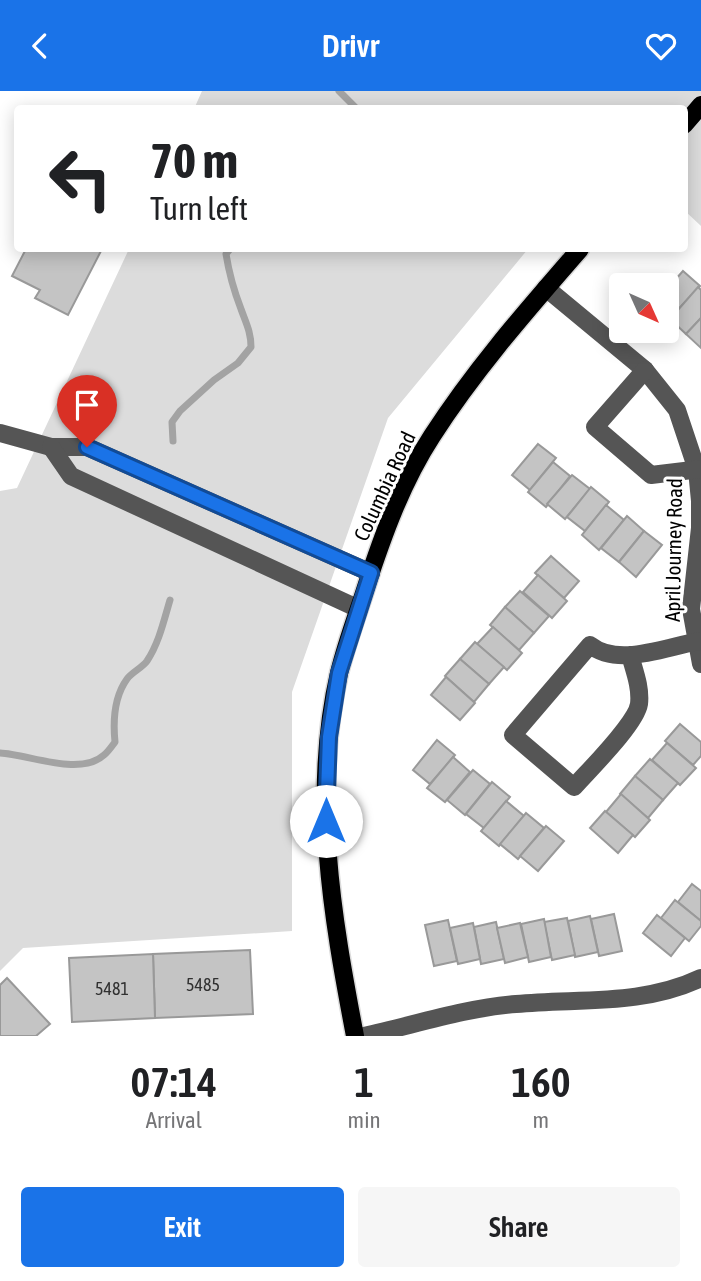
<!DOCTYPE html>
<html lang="en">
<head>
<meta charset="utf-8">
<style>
  :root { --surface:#fff; --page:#f6f6f6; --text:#202124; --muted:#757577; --accent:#1a73e8 }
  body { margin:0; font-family:"Asap Condensed",sans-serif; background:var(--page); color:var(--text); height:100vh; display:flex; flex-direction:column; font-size:26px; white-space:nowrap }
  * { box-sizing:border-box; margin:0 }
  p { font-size:23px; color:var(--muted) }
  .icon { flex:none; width:38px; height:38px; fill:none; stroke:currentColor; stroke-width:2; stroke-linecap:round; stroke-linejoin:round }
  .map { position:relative; height:945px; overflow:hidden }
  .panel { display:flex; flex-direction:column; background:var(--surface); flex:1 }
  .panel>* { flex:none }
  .top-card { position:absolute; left:14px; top:14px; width:674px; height:147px; border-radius:7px; box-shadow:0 4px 18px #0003; background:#fff; color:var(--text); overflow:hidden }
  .needle { width:46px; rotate:135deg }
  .controls { position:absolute; left:609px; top:182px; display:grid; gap:14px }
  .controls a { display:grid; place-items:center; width:70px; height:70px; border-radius:7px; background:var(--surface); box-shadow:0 4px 18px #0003; font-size:35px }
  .pin { position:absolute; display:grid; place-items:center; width:60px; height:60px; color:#fff; margin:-72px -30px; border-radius:50% 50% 50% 0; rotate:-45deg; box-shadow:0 0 7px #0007 }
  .pin .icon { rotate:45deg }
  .me { position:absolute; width:77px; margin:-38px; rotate:0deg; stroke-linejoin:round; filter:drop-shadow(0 0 5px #0008) }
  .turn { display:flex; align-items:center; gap:24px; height:147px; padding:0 21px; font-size:32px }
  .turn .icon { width:91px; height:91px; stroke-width:2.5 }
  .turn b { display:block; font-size:49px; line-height:60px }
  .eta { display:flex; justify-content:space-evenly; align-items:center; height:119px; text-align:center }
  .eta b { font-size:42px; font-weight:600; line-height:49px }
  .button { display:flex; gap:14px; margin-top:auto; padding:14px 21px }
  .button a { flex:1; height:80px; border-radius:7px; background:var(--accent); color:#fff; font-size:28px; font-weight:600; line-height:80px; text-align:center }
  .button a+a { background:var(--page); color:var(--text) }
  header { display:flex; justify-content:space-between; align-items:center; height:91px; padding:0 21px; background:var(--accent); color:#fff; font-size:32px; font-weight:600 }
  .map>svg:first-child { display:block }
  .green { fill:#dcdcdc }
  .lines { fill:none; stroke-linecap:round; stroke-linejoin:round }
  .stream { stroke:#a3a3a3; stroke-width:7 }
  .building { fill:#c4c4c4; stroke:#999; stroke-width:2 }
  .major-casing { stroke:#dbdbdb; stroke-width:21 }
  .minor { stroke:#555; stroke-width:18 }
  .major { stroke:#000; stroke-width:18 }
  .route-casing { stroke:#114b97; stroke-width:18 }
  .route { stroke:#1a73e8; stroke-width:12 }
  .labels { text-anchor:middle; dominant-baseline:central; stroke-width:6; stroke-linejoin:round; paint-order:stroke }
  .number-label { font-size:18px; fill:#313131 }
  .street-label { font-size:21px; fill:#000; stroke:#fff }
</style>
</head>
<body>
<header><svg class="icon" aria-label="back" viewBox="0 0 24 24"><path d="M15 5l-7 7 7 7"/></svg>Drivr<svg class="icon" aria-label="heart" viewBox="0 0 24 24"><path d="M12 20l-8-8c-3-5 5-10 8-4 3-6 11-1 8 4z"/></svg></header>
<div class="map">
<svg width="701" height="945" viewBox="0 0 701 945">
  <rect width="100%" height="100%" fill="#fff"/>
  <g class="green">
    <path d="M 202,0 L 701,0 L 701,135 L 684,119 L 684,18 L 194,18 Z"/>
    <path d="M 129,158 L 528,158 L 388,327 L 292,601 L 292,840 L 23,857 L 0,880 L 0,400 L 17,397 Z"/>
  </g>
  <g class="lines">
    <g class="stream">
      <path d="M 339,0 L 357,18"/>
      <path d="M 173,350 L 172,331 L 180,320 L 214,289 L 238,272 L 251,256 C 251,241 246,232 241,218 C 234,200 229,182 226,163 L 230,158"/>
      <path d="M 0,662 C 28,663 80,686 104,664 C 108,661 112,655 115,651 C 113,631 114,606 127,588 C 132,581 142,577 147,570 C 159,552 164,529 170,509"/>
    </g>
  </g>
  <g class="building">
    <path d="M 26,158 L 102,158 L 68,224 L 35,207 L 40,199 L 12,185 Z"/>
    <path d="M 683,180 L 700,195 L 673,224 L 667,218 L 667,198 Z"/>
    <path d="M 698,196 L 701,199 L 701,227 L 686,243 L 670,228 Z"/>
    <path d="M 701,227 L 701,257 L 686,243 Z"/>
    <path d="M 538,353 L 556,367 L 530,399 L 512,384 Z"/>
    <path d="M 553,371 L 570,385 L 546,416 L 528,401 Z"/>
    <path d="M 572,384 L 590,398 L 565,428 L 547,413 Z"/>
    <path d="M 591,396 L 609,411 L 585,440 L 567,426 Z"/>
    <path d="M 606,414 L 624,429 L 599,459 L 582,444 Z"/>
    <path d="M 627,425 L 644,440 L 619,471 L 601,457 Z"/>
    <path d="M 644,440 L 662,454 L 636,486 L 619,471 Z"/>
    <path d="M 551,465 L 579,490 L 564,507 L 535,482 Z"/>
    <path d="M 538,484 L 567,510 L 552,527 L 523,501 Z"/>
    <path d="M 520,500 L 549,525 L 534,542 L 505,516 Z"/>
    <path d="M 505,516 L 534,542 L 519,559 L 490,534 Z"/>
    <path d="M 493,536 L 522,562 L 507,579 L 477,553 Z"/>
    <path d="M 475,551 L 504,576 L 489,593 L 460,568 Z"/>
    <path d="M 460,568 L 489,593 L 474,611 L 445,585 Z"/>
    <path d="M 446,586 L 475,612 L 460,629 L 431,604 Z"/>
    <path d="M 680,633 L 701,651 L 701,665 L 693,674 L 665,650 Z"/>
    <path d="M 437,649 L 455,664 L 430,693 L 413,679 Z"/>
    <path d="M 667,652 L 696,677 L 680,694 L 652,669 Z"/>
    <path d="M 453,666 L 470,681 L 445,711 L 427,697 Z"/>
    <path d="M 650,668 L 678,692 L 663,709 L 635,685 Z"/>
    <path d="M 473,679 L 490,693 L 465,724 L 447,709 Z"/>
    <path d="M 635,685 L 663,709 L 648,727 L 620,703 Z"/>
    <path d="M 492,691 L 510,706 L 484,737 L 466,723 Z"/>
    <path d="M 621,703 L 650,729 L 635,746 L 606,721 Z"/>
    <path d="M 506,710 L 524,725 L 499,755 L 481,740 Z"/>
    <path d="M 605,720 L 633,744 L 618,762 L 590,737 Z"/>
    <path d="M 526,722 L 544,737 L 518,768 L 500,753 Z"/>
    <path d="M 546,735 L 564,750 L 538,780 L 520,765 Z"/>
    <path d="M 692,793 L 701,800 L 701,830 L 678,811 Z"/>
    <path d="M 675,809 L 701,830 L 701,835 L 689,850 L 661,827 Z"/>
    <path d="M 614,823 L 622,860 L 599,865 L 591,828 Z"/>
    <path d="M 657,824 L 685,847 L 671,865 L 643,842 Z"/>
    <path d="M 590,825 L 598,861 L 575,866 L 568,830 Z"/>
    <path d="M 567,827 L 575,864 L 552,869 L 544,831 Z"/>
    <path d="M 544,828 L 551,866 L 529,871 L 521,833 Z"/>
    <path d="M 448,829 L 457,870 L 434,875 L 425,834 Z"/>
    <path d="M 496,831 L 504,868 L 481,873 L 474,836 Z"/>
    <path d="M 473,832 L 480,868 L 458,873 L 450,837 Z"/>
    <path d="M 520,832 L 528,866 L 505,872 L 497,837 Z"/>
    <path d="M 250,859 L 253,923 L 155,927 L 153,863 Z"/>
    <path d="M 153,863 L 155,927 L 72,931 L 69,867 Z"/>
    <path d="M 7,887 L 50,933 L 36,945 L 0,945 L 0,894 Z"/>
  </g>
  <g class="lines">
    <g class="major-casing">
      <g id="major">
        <path d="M 684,34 L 701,14"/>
        <path d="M 355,945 C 332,825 311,703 339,582 C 346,553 357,524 366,496 C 383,444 402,391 432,345 C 475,278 528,218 580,158"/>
      </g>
    </g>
    <g class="minor">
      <path d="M 546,197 L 645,279 L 677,319 L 697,379 L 700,410 L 700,437 L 691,518 L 701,573"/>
      <path d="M 645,279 L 595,336 L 651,384 L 701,378"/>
      <path d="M 0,342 L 51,356 L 87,356 L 371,482"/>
      <path d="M 51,356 L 71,385 L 359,518"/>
      <path d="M 630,564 C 634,579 641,596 639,613 C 636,633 589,679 574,696 L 513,644 L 590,554 C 619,577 667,555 701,550"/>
      <path d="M 364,945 C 414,934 465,917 516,913 C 579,907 642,915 701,887"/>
    </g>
    <use href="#major" class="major"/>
  </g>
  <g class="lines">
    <g class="route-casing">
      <path id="route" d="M 87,356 L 371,482 L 339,582 L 329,646 L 326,730"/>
    </g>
    <use href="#route" class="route"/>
  </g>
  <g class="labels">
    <g class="number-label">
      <text x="203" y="893">5485</text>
      <text x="112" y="897">5481</text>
    </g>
    <g class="street-label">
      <text transform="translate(384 395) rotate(-65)">Columbia Road</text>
      <text transform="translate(673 459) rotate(-89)">April Journey Road</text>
    </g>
  </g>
</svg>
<div class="controls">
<a><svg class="needle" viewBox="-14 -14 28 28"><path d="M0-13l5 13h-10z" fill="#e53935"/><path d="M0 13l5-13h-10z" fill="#757577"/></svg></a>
</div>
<div class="pin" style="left:87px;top:356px;background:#d93025"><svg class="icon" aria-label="arrive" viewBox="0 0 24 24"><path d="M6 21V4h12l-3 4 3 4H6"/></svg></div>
<svg class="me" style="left:326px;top:730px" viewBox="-20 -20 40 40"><circle r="19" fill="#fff"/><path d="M0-13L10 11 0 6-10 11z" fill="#1a73e8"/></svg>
<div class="top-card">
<div class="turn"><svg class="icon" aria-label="left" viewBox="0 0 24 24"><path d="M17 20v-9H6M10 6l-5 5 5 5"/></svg><div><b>70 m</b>Turn left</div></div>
</div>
</div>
<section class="panel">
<div class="eta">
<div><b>07:14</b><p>Arrival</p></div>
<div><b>1</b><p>min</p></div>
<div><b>160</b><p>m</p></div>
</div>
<div class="button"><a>Exit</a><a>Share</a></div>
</section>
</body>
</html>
